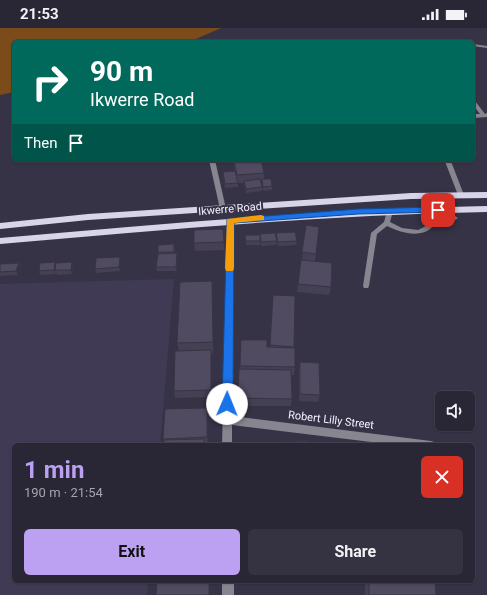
<!DOCTYPE html>
<html lang="en">
<head>
<meta charset="utf-8">
<style>
  :root { --surface:#292635; --page:#353241; --text:#f1f3f6; --muted:#a5a5ad; --line:#454350; --accent:#bca0f2 }
  body { margin:0; font-family:Roboto,sans-serif; background:var(--page); color:var(--text); height:100vh; display:flex; flex-direction:column; font-size:15px; white-space:nowrap }
  * { box-sizing:border-box; margin:0 }
  p { font-size:13px; color:var(--muted) }
  .icon { flex:none; width:22px; height:22px; fill:none; stroke:currentColor; stroke-width:2; stroke-linecap:round; stroke-linejoin:round }
  .map { position:relative; flex:1; overflow:hidden }
  .panel { position:absolute; left:12px; top:415px; width:463px; height:140px; display:flex; flex-direction:column; background:var(--surface); border-radius:6px; box-shadow:0 1px 3px #0004,0 0 0 1px var(--line) }
  .panel>* { flex:none }
  .banner { position:absolute; left:12px; top:12px; width:463px; height:122px; border-radius:6px; box-shadow:0 1px 3px #0004,0 0 0 1px var(--line); background:#00695c; color:#fff; overflow:hidden }
  .controls { position:absolute; left:435px; top:363px; display:grid; gap:8px }
  .controls a { display:grid; place-items:center; width:40px; height:40px; border-radius:6px; background:var(--surface); box-shadow:0 1px 3px #0004,0 0 0 1px var(--line); font-size:20px }
  .pin { position:absolute; display:grid; place-items:center; width:34px; height:34px; color:#fff; margin:-17px; border-radius:8px; box-shadow:0 2px 6px #0006 }
  .me { position:absolute; width:44px; margin:-22px; rotate:1deg; stroke-linejoin:round; filter:drop-shadow(0 0 3px #0008) }
  .turn { display:flex; align-items:center; gap:14px; height:84px; padding:0 12px; font-size:18px }
  .turn .icon { width:52px; height:52px; stroke-width:2.5 }
  .turn b { display:block; font-size:28px; line-height:34px }
  .then { display:flex; align-items:center; height:38px; padding:0 12px; background:#0003; gap:8px; font-size:15px }
  .round { display:grid; place-items:center; flex:none; width:42px; height:42px; border-radius:6px; background:var(--page) }
  .overview { display:flex; align-items:center; justify-content:space-between; height:68px; padding:0 12px }
  h1 { font-size:24px; font-weight:700; line-height:30px; color:var(--accent) }
  .cta { display:flex; gap:8px; margin-top:auto; padding:8px 12px }
  .cta a { flex:1; height:46px; border-radius:6px; background:var(--accent); color:#111; font-size:16px; font-weight:700; line-height:46px; text-align:center }
  .cta a+a { background:var(--page); color:var(--text) }
  .status { display:flex; justify-content:space-between; align-items:center; height:28px; padding:0 20px; background:var(--surface); direction:ltr }
  .status svg { height:11px; fill:currentColor }
  .map>svg:first-child { display:block }
  .built { fill:#403a55 }
  .green { fill:#7c4b1a }
  .lines { fill:none; stroke-linecap:round; stroke-linejoin:round }
  .service { fill:#878590; fill-rule:evenodd }
  .minor { fill:#878590; fill-rule:evenodd }
  .primary { fill:#d8d4ea; fill-rule:evenodd }
  .wall { fill:#454053 }
  .shaded-wall { fill:#383444 }
  .building { fill:#504b61; stroke:#383444 }
  .route { fill:#1a73e8; stroke:#114b97 }
  .slow { fill:#f59e0b }
  .labels { text-anchor:middle; dominant-baseline:central; stroke-width:4; stroke-linejoin:round; paint-order:stroke }
  .street-label { font-size:11px; fill:#f4f1ff; stroke:#373347 }
</style>
</head>
<body>
<div class="status"><b>21:53</b><svg viewBox="0 0 49 12"><path d="M0 12V9h3v3zM5 12V6h3v6zM10 12V3h3v9zM15 12V0h3v12zM26 1h20v11H26zM47 4h2v5h-2z"/></svg></div>
<div class="map">
<svg width="487" height="567" viewBox="0 0 487 567">
  <rect width="100%" height="100%" fill="#373347"/>
  <path class="built" d="M 174,251 L 160,417 L 14,417 L 14,553 L 148,553 L 147,567 L 0,567 L 0,256 Z"/>
  <path class="green" d="M 0,0 L 221,0 L 189,14 L 14,14 L 14,64 L 0,67 Z"/>
  <g class="lines">
    <g class="service">
      <path d="M 473,16 L 487,18 L 487,20 L 473,18 Z"/>
      <path d="M 473,73 L 475,73 L 485,86 L 487,85 L 487,89 L 473,90 L 473,86 L 480,86 L 473,77 Z"/>
      <path d="M 209,132 L 215,132 L 226,181 L 225,182 L 223,183 L 220,181 Z"/>
      <path d="M 443,132 L 449,132 L 452,136 L 464,167 L 463,168 L 461,169 L 458,167 L 446,136 Z"/>
      <path d="M 390,181 L 393,183 L 390,194 L 402,200 L 418,202 L 424,199 L 433,193 L 455,188 L 458,190 C 452,195 444,193 437,196 C 433,197 431,201 427,203 C 414,209 400,204 387,198 L 377,206 L 369,258 L 368,260 L 364,260 L 363,258 L 371,205 L 384,194 L 387,183 Z"/>
    </g>
    <g class="minor">
      <path d="M 228,191 L 230,191 L 233,193 L 232,388 L 431,413 L 434,414 L 436,417 L 396,417 L 232,397 L 232,417 L 222,417 Z"/>
      <rect x="222" y="553" width="12" height="14"/>
    </g>
    <g class="primary">
      <path d="M 487,164 L 487,170 L 411,171 L 88,192 L 0,201 L 0,195 L 88,186 L 411,165 Z"/>
      <path d="M 487,178 L 487,184 C 324,187 162,202 0,216 L 0,210 C 162,196 324,181 487,178 Z"/>
    </g>
  </g>
  <g class="wall">
    <path d="M 217,132 L 225,132 L 225,133 L 217,134 Z"/>
    <path d="M 233,132 L 261,132 L 264,145 L 264,151 L 272,158 L 272,162 L 263,163 L 262,153 L 261,153 L 262,159 L 262,163 L 246,165 L 244,155 L 238,155 L 238,159 L 225,160 L 223,148 L 223,144 L 236,148 Z"/>
    <path d="M 306,197 L 319,199 L 315,233 L 331,259 L 329,267 L 297,264 L 301,232 L 302,232 Z"/>
    <path d="M 223,201 L 224,222 L 195,223 L 194,215 Z"/>
    <path d="M 276,205 L 297,213 L 296,217 L 278,218 L 276,209 Z"/>
    <path d="M 260,206 L 277,213 L 276,217 L 261,218 Z"/>
    <path d="M 245,207 L 260,213 L 260,217 L 246,217 Z"/>
    <path d="M 175,221 L 174,225 L 177,225 L 177,243 L 157,243 L 156,239 L 158,224 Z"/>
    <path d="M 120,233 L 120,243 L 96,245 L 95,241 Z"/>
    <path d="M 72,234 L 73,238 L 72,246 L 57,247 L 56,244 L 56,246 L 40,247 L 39,243 L 56,236 Z"/>
    <path d="M 19,235 L 21,239 L 18,247 L 0,248 L 0,236 Z"/>
    <path d="M 213,265 L 213,325 L 211,325 L 211,369 L 175,370 L 174,363 L 179,323 L 177,315 Z"/>
    <path d="M 273,267 L 295,268 L 294,320 L 295,339 L 294,347 L 291,347 L 292,371 L 291,378 L 238,378 L 241,312 L 267,319 L 270,319 Z"/>
    <path d="M 300,334 L 320,367 L 318,374 L 299,373 L 299,341 Z"/>
    <path d="M 207,387 L 208,416 L 164,414 L 163,411 Z"/>
    <path d="M 365,553 L 435,553 L 436,567 L 365,567 Z"/>
  </g>
  <g class="shaded-wall">
    <path d="M 177,225 L 177,243 L 176,239 Z"/>
    <path d="M 120,229 L 120,243 L 119,239 Z"/>
    <path d="M 55,234 L 57,238 L 55,242 L 56,246 L 54,242 Z"/>
    <path d="M 72,234 L 73,238 L 72,246 L 71,242 Z"/>
    <path d="M 19,235 L 21,239 L 18,247 L 16,243 Z"/>
    <path d="M 212,253 L 213,265 L 213,325 L 213,314 Z"/>
    <path d="M 207,380 L 207,387 L 208,416 L 207,409 Z"/>
  </g>
  <g class="building">
    <path d="M 234,132 L 261,132 L 264,145 L 237,147 Z"/>
    <path d="M 235,143 L 238,155 L 225,156 L 223,144 Z"/>
    <path d="M 260,151 L 262,159 L 246,161 L 244,153 Z"/>
    <path d="M 262,151 L 271,151 L 272,158 L 263,159 Z"/>
    <path d="M 306,197 L 319,199 L 316,226 L 302,224 Z"/>
    <path d="M 223,201 L 224,214 L 194,215 L 194,202 Z"/>
    <path d="M 295,204 L 297,213 L 278,214 L 276,205 Z"/>
    <path d="M 275,205 L 277,213 L 261,214 L 260,206 Z"/>
    <path d="M 245,207 L 260,207 L 260,213 L 246,213 Z"/>
    <path d="M 174,216 L 174,224 L 158,224 L 158,217 Z"/>
    <path d="M 177,225 L 176,239 L 156,239 L 158,226 Z"/>
    <path d="M 120,229 L 119,239 L 95,241 L 96,230 Z"/>
    <path d="M 301,232 L 332,235 L 331,259 L 298,256 Z"/>
    <path d="M 55,234 L 54,242 L 39,243 L 40,235 Z"/>
    <path d="M 72,234 L 71,242 L 55,242 L 56,235 Z"/>
    <path d="M 19,235 L 16,243 L 0,244 L 0,236 Z"/>
    <path d="M 212,253 L 213,314 L 177,315 L 180,254 Z"/>
    <path d="M 273,267 L 295,268 L 294,319 L 270,317 Z"/>
    <path d="M 241,312 L 267,312 L 267,319 L 295,320 L 295,339 L 240,338 Z"/>
    <path d="M 211,322 L 211,362 L 174,363 L 175,323 Z"/>
    <path d="M 300,334 L 319,335 L 320,367 L 300,366 Z"/>
    <path d="M 239,341 L 291,342 L 292,371 L 238,370 Z"/>
    <path d="M 207,380 L 207,409 L 163,411 L 165,381 Z"/>
    <path d="M 204,411 L 204,417 L 164,417 L 164,412 Z"/>
    <path d="M 307,413 L 307,417 L 275,417 L 275,414 Z"/>
    <path d="M 157,553 L 209,553 L 209,567 L 156,567 Z"/>
    <path d="M 369,553 L 435,553 L 436,567 L 369,567 Z"/>
  </g>
  <path class="route" d="M 438,179 L 441,180 L 441,184 L 358,186 L 234,195 L 233,376 L 231,380 L 227,381 L 224,380 L 222,376 L 227,191 L 358,181 Z"/>
  <path class="slow" d="M 261,187 L 264,188 L 264,192 L 234,195 L 234,240 L 233,243 L 226,243 L 225,240 L 227,191 Z"/>
  <g class="labels">
    <g class="street-label">
      <text transform="translate(230 181) rotate(-5)">Ikwerre Road</text>
      <text transform="translate(331 392) rotate(7)">Robert Lilly Street</text>
    </g>
  </g>
</svg>
<div class="controls">
<a><svg class="icon" aria-label="sound" viewBox="0 0 24 24"><path d="M4 9h4l5-4v14l-5-4H4zM17 9q2 3 0 6"/></svg></a>
</div>
<div class="pin" style="left:438px;top:182px;background:#d93025"><svg class="icon" aria-label="arrive" viewBox="0 0 24 24"><path d="M6 21V4h12l-3 4 3 4H6"/></svg></div>
<svg class="me" style="left:227px;top:376px" viewBox="-20 -20 40 40"><circle r="19" fill="#fff"/><path d="M0-13L10 11 0 6-10 11z" fill="#1a73e8"/></svg>
<div class="banner">
<div class="turn"><svg class="icon" aria-label="right" viewBox="0 0 24 24"><path d="M7 20v-9h11M14 6l5 5-5 5"/></svg><div><b>90 m</b>Ikwerre Road</div></div>
<div class="then">Then<svg class="icon" aria-label="arrive" viewBox="0 0 24 24"><path d="M6 21V4h12l-3 4 3 4H6"/></svg></div>
</div>
<section class="panel">
<div class="overview"><div><h1>1 min</h1><p>190 m · 21:54</p></div><a class="round" style="background:#d93025;color:#fff"><svg class="icon" aria-label="close" viewBox="0 0 24 24"><path d="M6 6l12 12M18 6L6 18"/></svg></a></div>
<div class="cta"><a>Exit</a><a>Share</a></div>
</section>
</div>
</body>
</html>
